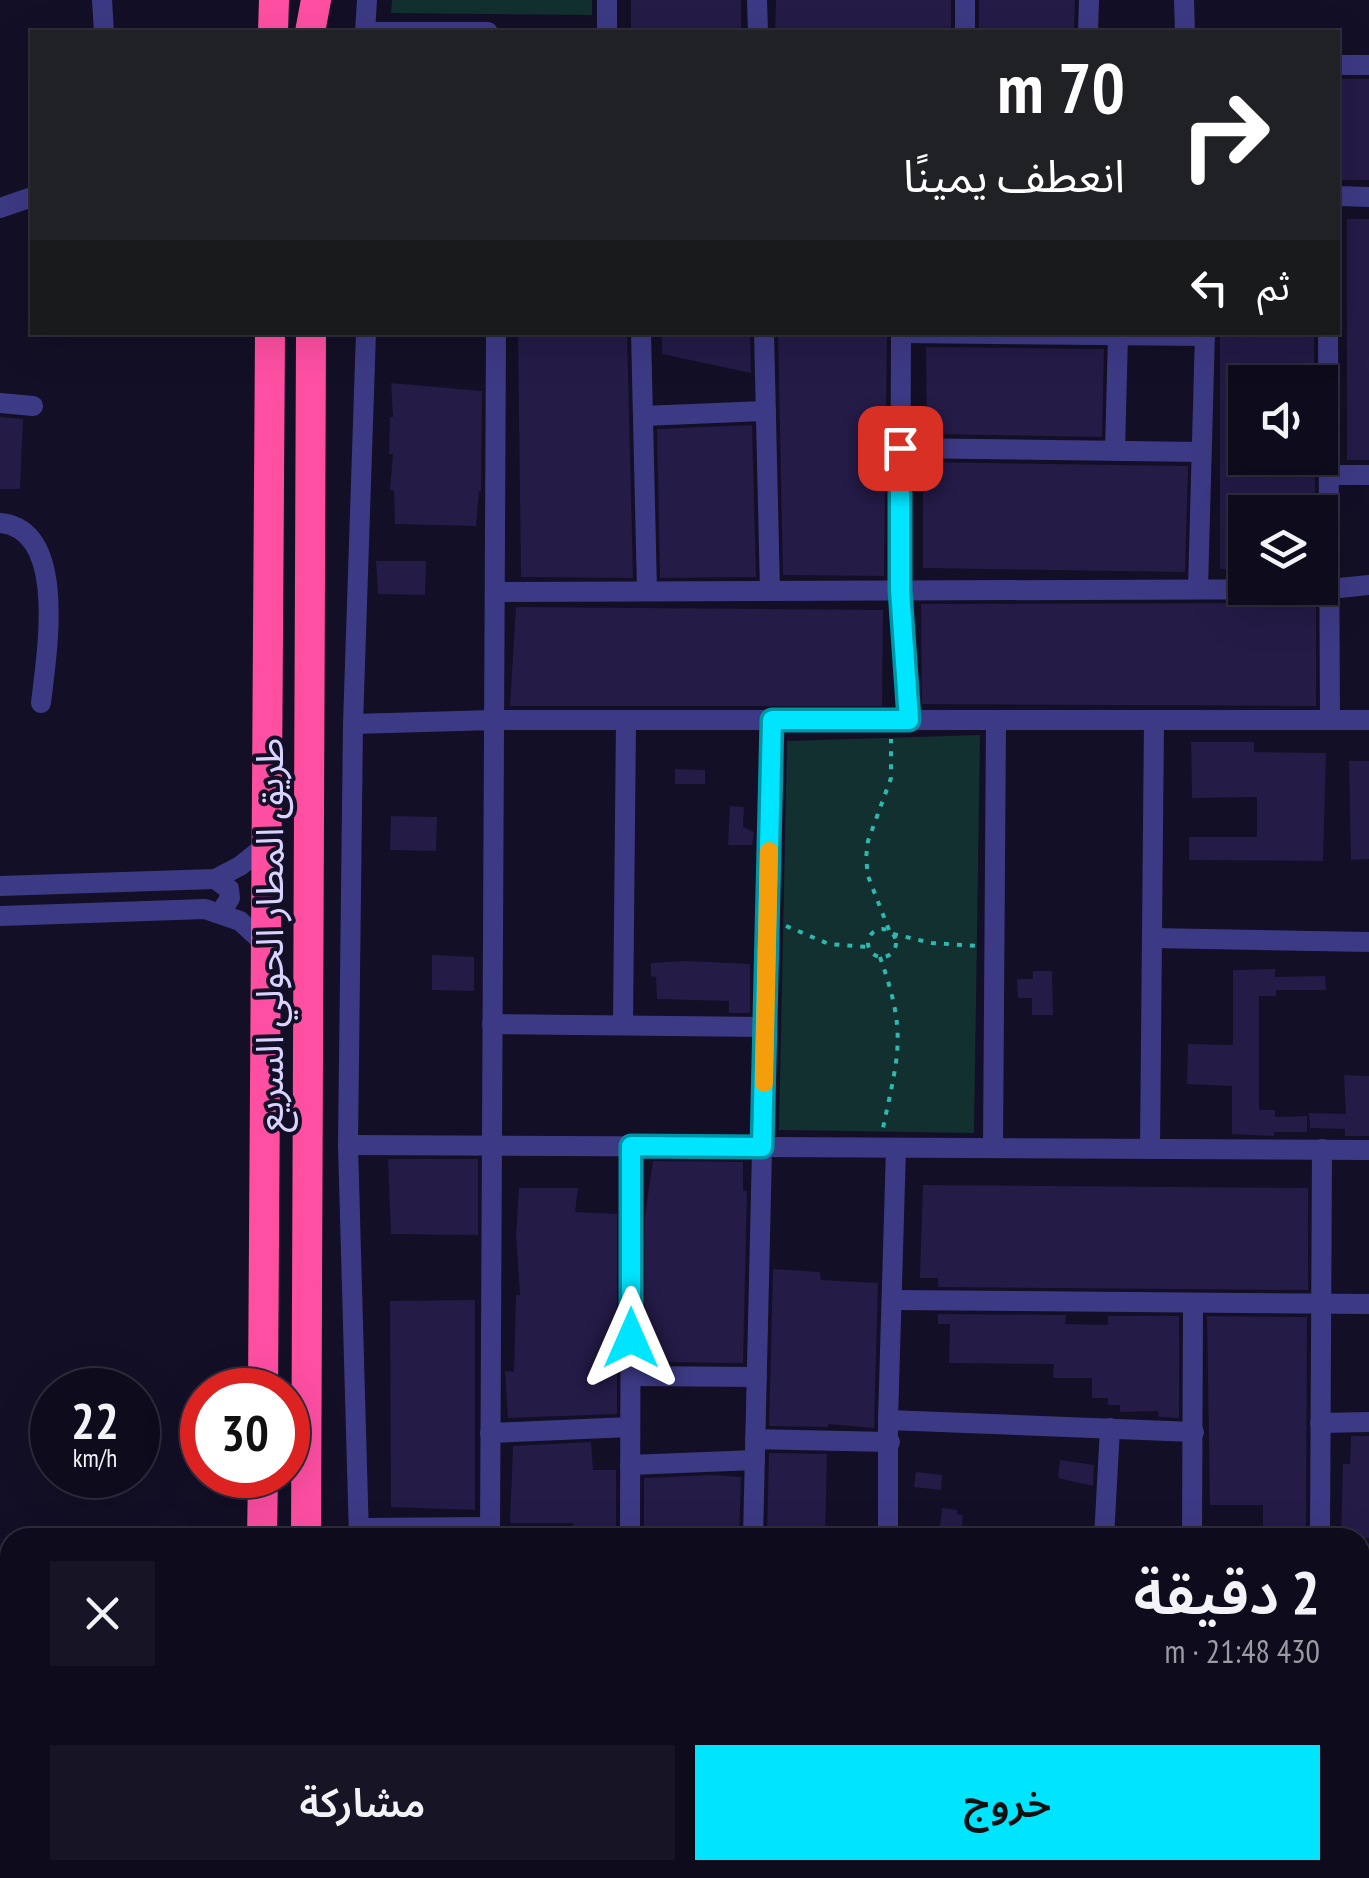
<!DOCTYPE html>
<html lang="ar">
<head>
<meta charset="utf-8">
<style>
  :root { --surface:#0e0b1c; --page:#171425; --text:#f1f3f6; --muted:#9b9ba3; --line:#2e2b3b; --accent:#00e5ff }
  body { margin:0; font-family:"PT Sans Narrow","Noto Sans Arabic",sans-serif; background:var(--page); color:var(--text); direction:rtl; height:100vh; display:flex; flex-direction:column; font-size:38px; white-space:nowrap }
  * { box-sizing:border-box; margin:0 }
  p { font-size:32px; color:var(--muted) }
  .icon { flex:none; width:55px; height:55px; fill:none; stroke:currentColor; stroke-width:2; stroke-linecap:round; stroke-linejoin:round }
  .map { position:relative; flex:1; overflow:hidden; direction:ltr }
  .panel { position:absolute; left:0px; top:1528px; width:1370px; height:352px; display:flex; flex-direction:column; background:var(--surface); border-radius:30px 30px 0 0; box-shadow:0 10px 40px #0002,0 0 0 2px var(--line); direction:rtl }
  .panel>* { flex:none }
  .top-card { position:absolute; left:30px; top:30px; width:1310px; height:305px; border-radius:0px; box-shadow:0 10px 40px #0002,0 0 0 2px var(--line); direction:rtl; background:#202124; color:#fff; overflow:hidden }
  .tools { position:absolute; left:1228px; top:365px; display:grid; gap:20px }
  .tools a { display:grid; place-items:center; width:110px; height:110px; border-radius:0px; background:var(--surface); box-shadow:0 10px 40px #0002,0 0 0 2px var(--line); font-size:50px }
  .speed { position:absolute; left:30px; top:1368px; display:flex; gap:20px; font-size:50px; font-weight:700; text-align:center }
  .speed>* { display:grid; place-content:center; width:130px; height:130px; border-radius:50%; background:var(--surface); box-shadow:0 10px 40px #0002,0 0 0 2px var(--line); line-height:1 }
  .speed small { font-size:25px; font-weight:400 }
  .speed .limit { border:15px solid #d22; background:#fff; color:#111 }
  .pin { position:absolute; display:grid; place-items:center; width:85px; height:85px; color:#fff; margin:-42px; border-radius:20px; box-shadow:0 5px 15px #0006 }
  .me { position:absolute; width:110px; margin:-55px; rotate:0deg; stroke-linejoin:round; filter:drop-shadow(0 0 8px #0008) }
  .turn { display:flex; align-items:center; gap:35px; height:210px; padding:0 50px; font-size:45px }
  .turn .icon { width:130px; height:130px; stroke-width:2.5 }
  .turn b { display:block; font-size:70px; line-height:85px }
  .then { display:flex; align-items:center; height:95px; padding:0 50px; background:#0003; gap:20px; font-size:38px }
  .round { display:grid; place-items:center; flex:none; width:105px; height:105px; border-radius:0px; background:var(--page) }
  .summary { display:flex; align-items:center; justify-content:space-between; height:170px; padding:0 50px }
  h1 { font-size:60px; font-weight:600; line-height:75px }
  .button { display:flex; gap:20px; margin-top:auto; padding:20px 50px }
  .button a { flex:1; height:115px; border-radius:0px; background:var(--accent); color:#111; font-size:40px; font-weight:600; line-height:115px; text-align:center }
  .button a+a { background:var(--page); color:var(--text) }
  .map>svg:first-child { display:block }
  .green { fill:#12302f }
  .building { fill:#241b47 }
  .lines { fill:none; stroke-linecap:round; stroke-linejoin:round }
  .path { stroke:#2fb8b0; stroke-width:4; stroke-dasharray:5 8; stroke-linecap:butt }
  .minor { stroke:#3d3a85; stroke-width:20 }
  .highway { stroke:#ff4fa3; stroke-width:30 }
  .route-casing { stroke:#0095a6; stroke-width:25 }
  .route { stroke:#00e5ff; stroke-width:18 }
  .slow { stroke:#f59e0b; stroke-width:18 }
  .labels { text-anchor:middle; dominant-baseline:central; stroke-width:8; stroke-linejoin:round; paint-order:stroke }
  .street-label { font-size:38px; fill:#d9d4ff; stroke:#130f26 }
</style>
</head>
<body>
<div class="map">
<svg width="1369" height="1878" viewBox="0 0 1369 1878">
  <rect width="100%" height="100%" fill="#130f26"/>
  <g class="green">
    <path d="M 392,0 L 592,0 L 592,15 L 391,13 Z"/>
    <path d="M 980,735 L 974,1133 L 779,1130 L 787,741 Z"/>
  </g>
  <g class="building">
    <rect x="631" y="0" width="110" height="32"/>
    <path d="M 776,0 L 951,0 L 951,32 L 775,32 Z"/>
    <path d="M 979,0 L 1075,0 L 1074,32 L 979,32 Z"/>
    <rect x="1338" y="79" width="31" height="101"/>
    <rect x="1347" y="219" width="22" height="241"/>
    <path d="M 518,332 L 627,332 L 633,578 L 521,577 Z"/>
    <path d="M 662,332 L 750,332 L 751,373 L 662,354 Z"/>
    <path d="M 778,332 L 887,332 L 884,576 L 783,575 Z"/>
    <path d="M 1220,332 L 1314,332 L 1314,382 L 1245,382 L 1245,458 L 1315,458 L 1315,512 L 1245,512 L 1245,570 L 1220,569 Z"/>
    <path d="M 926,347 L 1104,349 L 1102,437 L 927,434 Z"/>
    <path d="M 391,383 L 482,391 L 481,491 L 479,491 L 476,526 L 395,524 L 394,490 L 390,490 L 393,454 L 389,454 L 390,417 L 393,417 Z"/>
    <path d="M 0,417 L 23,419 L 20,489 L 0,489 Z"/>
    <path d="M 752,425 L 756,577 L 660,578 L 657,429 Z"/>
    <path d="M 923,462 L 1188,466 L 1185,572 L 923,568 Z"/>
    <path d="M 376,561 L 426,561 L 425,595 L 378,594 Z"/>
    <path d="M 1316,603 L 1316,706 L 922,704 L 921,604 Z"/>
    <path d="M 516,607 L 883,610 L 882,706 L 510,706 Z"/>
    <path d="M 1191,742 L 1254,742 L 1254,752 L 1326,753 L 1323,861 L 1189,860 L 1189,837 L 1257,837 L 1257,797 L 1192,798 Z"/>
    <path d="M 1349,761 L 1369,761 L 1369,859 L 1351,860 Z"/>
    <path d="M 675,769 L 705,770 L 705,784 L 675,784 Z"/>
    <path d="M 730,806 L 744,807 L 743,827 L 754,832 L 752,845 L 728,845 Z"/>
    <path d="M 391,816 L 437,817 L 436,851 L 390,850 Z"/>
    <path d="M 432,955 L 474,957 L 474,991 L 432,990 Z"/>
    <path d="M 686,961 L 750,964 L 750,1013 L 729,1013 L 729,1001 L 657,999 L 656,977 L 651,976 L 651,963 Z"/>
    <path d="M 1275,969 L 1275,977 L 1325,976 L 1326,990 L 1276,990 L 1276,996 L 1259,996 L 1259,1110 L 1275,1110 L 1275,1117 L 1307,1116 L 1307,1132 L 1274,1132 L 1274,1136 L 1232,1134 L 1232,1086 L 1187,1084 L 1188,1044 L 1233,1045 L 1233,970 Z"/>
    <path d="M 1033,971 L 1052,971 L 1053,1015 L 1032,1015 L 1032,998 L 1018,998 L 1017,979 L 1033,979 Z"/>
    <path d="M 1344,1075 L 1369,1076 L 1369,1136 L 1345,1136 L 1345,1129 L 1310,1128 L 1309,1113 L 1346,1114 Z"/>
    <path d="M 388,1159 L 478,1159 L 478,1235 L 391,1234 Z"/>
    <path d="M 653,1161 L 743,1162 L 743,1191 L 747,1191 L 743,1363 L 644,1362 L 645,1216 Z"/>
    <path d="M 923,1185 L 1308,1188 L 1308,1290 L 938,1287 L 938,1278 L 920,1278 Z"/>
    <path d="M 519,1188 L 578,1188 L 575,1212 L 617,1214 L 617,1414 L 508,1418 L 505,1371 L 514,1372 L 516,1295 L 520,1295 L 516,1236 Z"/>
    <path d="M 773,1269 L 820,1272 L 821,1280 L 878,1283 L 874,1428 L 828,1424 L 828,1427 L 769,1426 Z"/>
    <path d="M 475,1300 L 475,1510 L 391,1507 L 390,1301 Z"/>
    <path d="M 938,1314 L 1066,1315 L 1065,1324 L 1108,1325 L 1108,1316 L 1179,1316 L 1179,1418 L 1159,1417 L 1158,1411 L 1120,1412 L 1120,1405 L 1108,1405 L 1108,1398 L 1092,1398 L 1092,1378 L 1053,1378 L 1054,1364 L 949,1363 L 950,1324 L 938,1324 Z"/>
    <path d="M 1207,1316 L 1307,1317 L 1306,1531 L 1263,1531 L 1263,1505 L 1210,1505 Z"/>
    <path d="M 1351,1436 L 1369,1436 L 1369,1538 L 1341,1538 L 1343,1464 L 1350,1464 Z"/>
    <path d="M 591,1442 L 593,1470 L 616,1470 L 616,1538 L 573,1538 L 573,1523 L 510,1523 L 513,1446 Z"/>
    <path d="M 769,1453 L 827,1454 L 825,1538 L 767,1538 Z"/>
    <path d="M 1060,1460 L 1094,1465 L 1093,1486 L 1058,1478 Z"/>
    <path d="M 916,1472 L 942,1475 L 941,1490 L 914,1487 Z"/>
    <path d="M 713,1475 L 741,1477 L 739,1538 L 644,1538 L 644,1478 Z"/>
    <path d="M 942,1508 L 957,1510 L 957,1514 L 963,1515 L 961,1538 L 939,1536 Z"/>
  </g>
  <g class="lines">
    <g class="path">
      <path d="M 786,926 L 829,944 L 868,947"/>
      <circle cx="882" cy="943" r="14"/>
      <path d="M 889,930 L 868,876 L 866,858 L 868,841 L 891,778 L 891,739"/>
      <path d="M 893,934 L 932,943 L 977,946"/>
      <path d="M 880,957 C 907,1033 899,1052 883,1128"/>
    </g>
    <g class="minor">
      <path d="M 102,0 L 104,32"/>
      <path d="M 757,0 L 758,32"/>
      <path d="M 965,0 L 965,32"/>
      <path d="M 1184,0 L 1185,32"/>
      <path d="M 365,32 L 488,32"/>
      <path d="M 365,32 L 367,0"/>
      <path d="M 607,32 L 607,0"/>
      <path d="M 1088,32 L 1089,0"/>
      <path d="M 1338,65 L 1369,65"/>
      <path d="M 1338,196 L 1369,197"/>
      <path d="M 0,208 L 32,197"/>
      <path d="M 641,332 L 647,591"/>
      <path d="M 764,332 L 770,591"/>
      <path d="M 901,332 L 900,590 L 909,720"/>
      <path d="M 1328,332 L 1330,720"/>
      <path d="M 901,333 L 1205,336"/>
      <path d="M 0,403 L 33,406"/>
      <path d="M 643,416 L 766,411"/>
      <path d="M 901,448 L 1201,452"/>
      <path d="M 1115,451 L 1118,335"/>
      <path d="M 1329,475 L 1369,475"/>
      <path d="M 0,523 C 69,529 46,657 41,703"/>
      <path d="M 1198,589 L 1205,332"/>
      <path d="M 495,592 L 1330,589 L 1369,585"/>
      <path d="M 353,724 L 494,720 L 1369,720"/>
      <path d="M 215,879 L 229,889 L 230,898 L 221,912"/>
      <path d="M 0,886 L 215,879 L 240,866 L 265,846"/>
      <path d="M 0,916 L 205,909 L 240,921 L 265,944"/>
      <path d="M 1152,938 L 1369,942"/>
      <path d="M 492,1024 L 765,1027"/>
      <path d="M 623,1025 L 626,720"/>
      <path d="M 348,1145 L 1369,1150"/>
      <path d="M 993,1148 L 996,720"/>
      <path d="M 1150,1149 L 1154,720"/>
      <path d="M 893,1300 L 1369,1304"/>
      <path d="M 631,1376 L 757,1377"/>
      <path d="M 888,1420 L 1194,1432"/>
      <path d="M 1320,1423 L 1369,1422"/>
      <path d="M 490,1433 L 630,1427"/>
      <path d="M 755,1439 L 890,1442"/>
      <path d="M 630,1465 L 755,1460"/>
      <path d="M 360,1528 L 490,1527"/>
      <path d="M 359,1538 L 348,1145 L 353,724 L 366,332"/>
      <path d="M 490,1538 L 496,332"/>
      <path d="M 630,1538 L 631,1146"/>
      <path d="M 753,1538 L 772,720"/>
      <path d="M 888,1538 L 888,1420 L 896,1148"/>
      <path d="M 1104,1538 L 1110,1428"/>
      <path d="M 1192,1538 L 1193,1303"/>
      <path d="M 1320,1538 L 1322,1149"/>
      <path d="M 1360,1692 L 1369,1692"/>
      <path d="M 887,1870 L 888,1878"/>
      <path d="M 952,1870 L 952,1878"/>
      <path d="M 1081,1870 L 1081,1878"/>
      <path d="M 1189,1870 L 1189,1878"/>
      <path d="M 352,1878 L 352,1870"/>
      <path d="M 487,1878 L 487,1870"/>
      <path d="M 630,1878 L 630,1870"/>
      <path d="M 705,1878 L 705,1870"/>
      <path d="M 1366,1878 L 1367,1819"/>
    </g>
    <g class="highway">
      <path d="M 273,32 L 274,0"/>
      <path d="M 310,32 L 316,0"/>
      <path d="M 263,1390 L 270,332"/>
      <path d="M 262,1538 L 263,1475"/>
      <path d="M 306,1538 L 311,332"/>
      <path d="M 302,1870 L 302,1878"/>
      <path d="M 256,1878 L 256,1870"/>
    </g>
  </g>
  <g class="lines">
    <g class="route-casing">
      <path id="route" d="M 631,1338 L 631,1146 L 762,1147 L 772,720 L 909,720 L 900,590 L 900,448"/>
    </g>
    <use href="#route" class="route"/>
    <path class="slow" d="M 764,1083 L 769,851"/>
  </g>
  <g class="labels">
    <g class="street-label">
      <text transform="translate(268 935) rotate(-90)">طريق المطار الحولي السريع</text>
    </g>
  </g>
</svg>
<div class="tools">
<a><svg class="icon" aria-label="sound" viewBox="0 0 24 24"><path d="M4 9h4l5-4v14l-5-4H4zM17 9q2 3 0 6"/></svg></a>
<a><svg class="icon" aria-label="layers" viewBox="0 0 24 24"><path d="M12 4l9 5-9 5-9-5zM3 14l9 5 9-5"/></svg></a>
</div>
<div class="speed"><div>22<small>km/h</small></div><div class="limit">30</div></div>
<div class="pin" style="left:900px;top:448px;background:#d93025"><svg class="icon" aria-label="arrive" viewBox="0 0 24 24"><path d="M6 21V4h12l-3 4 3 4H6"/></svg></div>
<svg class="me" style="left:631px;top:1338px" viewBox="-20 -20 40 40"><path d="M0-17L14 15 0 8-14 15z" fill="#00e5ff" stroke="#fff" stroke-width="4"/></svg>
<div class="top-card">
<div class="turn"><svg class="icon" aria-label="right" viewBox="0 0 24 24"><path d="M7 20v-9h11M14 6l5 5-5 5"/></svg><div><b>70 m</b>انعطف يمينًا</div></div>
<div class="then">ثم<svg class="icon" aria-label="left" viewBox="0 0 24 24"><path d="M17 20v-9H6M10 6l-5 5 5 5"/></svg></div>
</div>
<section class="panel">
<div class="summary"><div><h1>2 دقيقة</h1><p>430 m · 21:48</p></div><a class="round"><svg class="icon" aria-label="close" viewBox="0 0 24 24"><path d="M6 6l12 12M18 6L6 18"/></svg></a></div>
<div class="button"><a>خروج</a><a>مشاركة</a></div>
</section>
</div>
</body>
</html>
